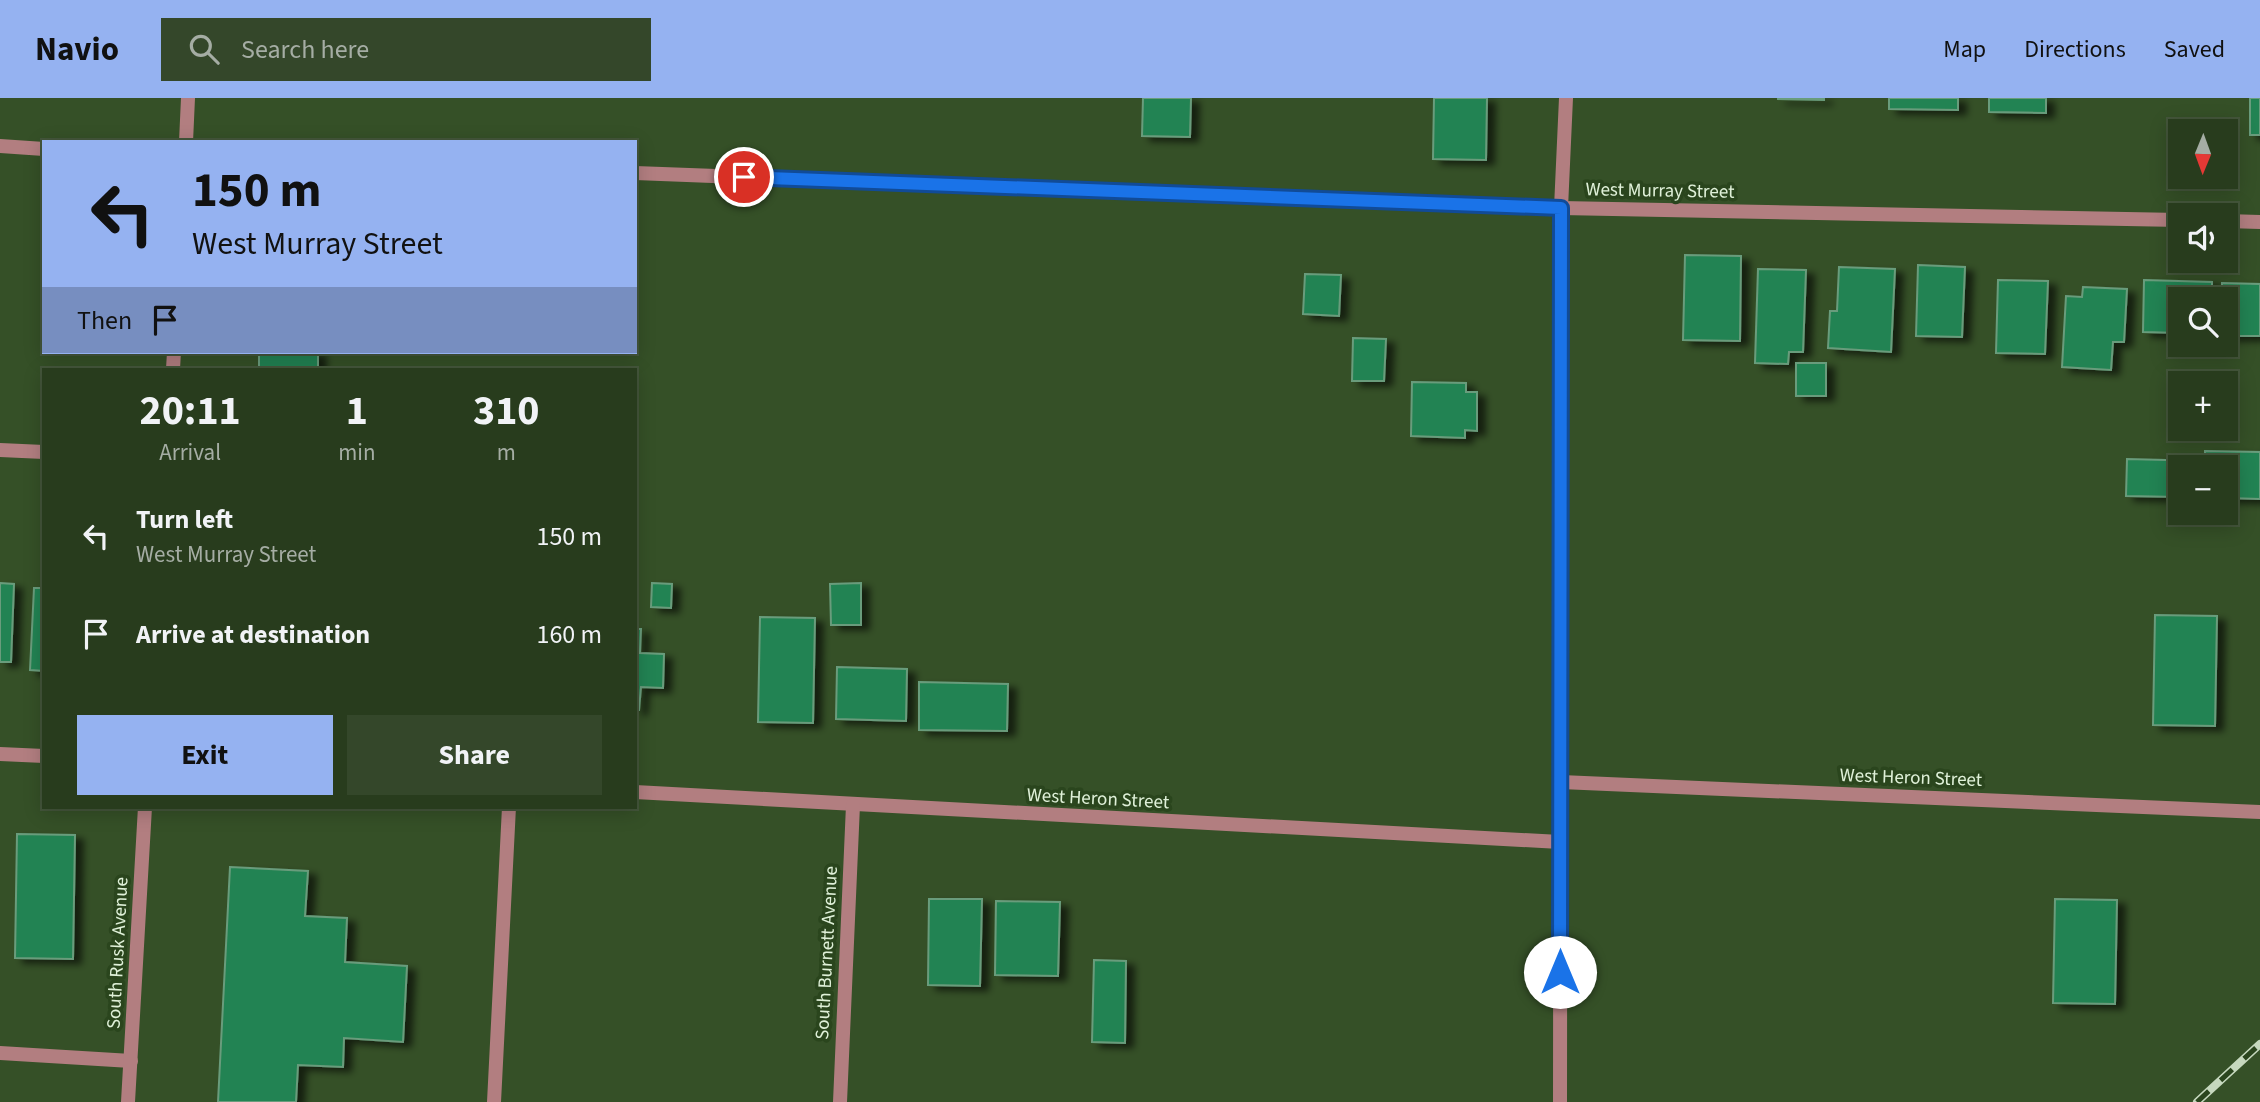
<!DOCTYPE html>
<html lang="en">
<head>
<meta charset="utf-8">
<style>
  :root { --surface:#283c1d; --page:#34472a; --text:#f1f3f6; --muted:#a5ada4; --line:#44563b; --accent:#95b2f1 }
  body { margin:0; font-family:"Source Sans 3",sans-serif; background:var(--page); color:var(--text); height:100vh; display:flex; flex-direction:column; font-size:26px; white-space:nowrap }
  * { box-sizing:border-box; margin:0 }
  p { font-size:23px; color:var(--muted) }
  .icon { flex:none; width:38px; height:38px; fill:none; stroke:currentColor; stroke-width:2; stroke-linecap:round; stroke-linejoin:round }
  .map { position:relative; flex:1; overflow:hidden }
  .drawer { position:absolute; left:42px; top:270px; width:595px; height:441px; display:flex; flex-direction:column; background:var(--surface); border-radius:0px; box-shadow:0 4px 18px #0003,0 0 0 2px var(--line) }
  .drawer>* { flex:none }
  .guide { position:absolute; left:42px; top:42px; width:595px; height:214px; border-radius:0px; box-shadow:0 4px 18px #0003,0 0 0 2px var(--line); background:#95b2f1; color:#111; overflow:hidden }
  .needle { width:46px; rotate:181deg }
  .controls { position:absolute; left:2168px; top:21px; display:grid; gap:14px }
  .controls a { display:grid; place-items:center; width:70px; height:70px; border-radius:0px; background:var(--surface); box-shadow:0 4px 18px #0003,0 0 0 2px var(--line); font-size:35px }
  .pin { position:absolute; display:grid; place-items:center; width:60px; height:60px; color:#fff; margin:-30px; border:4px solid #fff; border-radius:50%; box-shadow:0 2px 7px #0007 }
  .me { position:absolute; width:77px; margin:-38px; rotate:0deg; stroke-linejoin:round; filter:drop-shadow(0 0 5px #0008) }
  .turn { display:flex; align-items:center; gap:24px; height:147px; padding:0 35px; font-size:32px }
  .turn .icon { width:91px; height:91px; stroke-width:2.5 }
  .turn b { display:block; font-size:49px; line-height:60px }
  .then { display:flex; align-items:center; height:66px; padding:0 35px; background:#0003; gap:14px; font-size:26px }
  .eta { display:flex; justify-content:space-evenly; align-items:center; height:119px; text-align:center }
  .eta b { font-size:42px; font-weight:700; line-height:49px }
  .action { display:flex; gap:14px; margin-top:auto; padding:14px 35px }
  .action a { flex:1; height:80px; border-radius:0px; background:var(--accent); color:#111; font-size:28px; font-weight:700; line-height:80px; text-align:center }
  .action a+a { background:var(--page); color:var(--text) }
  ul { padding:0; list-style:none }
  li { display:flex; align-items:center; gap:21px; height:98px; padding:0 35px }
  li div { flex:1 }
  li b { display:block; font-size:26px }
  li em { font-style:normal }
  header { display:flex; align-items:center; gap:42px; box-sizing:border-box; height:98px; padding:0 35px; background:var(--accent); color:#111 }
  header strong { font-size:33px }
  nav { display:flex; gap:38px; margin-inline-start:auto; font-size:24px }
  .search { width:490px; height:63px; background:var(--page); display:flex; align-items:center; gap:18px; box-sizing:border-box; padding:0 24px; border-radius:0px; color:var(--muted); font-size:26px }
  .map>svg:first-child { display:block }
  .building { fill:#238352; stroke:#699c7c; stroke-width:2; filter:url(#shadow) }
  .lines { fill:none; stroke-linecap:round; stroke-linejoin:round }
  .service { stroke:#b27e80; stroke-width:14 }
  .minor { stroke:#b27e80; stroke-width:14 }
  .rail-casing { stroke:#c6d8be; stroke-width:8 }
  .rail { stroke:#2a451d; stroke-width:5; stroke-dasharray:16; stroke-linecap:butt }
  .route-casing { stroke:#114b97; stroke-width:18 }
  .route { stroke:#1a73e8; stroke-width:12 }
  .labels { text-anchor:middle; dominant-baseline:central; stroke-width:7; stroke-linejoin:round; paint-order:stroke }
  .street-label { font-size:19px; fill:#dff0d8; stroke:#2a451d }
</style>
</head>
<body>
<header>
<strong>Navio</strong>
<div class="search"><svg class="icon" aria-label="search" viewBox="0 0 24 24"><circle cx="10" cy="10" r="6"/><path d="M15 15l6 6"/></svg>Search here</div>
<nav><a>Map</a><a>Directions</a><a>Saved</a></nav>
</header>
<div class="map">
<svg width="2260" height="1004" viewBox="0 0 2260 1004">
  <defs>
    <filter id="shadow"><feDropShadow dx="8" dy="4.5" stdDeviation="3.5" flood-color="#0009"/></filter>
  </defs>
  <rect width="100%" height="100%" fill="#355027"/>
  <g class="building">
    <path d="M 1143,0 L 1191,0 L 1190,39 L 1142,38 Z"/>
    <path d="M 1434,0 L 1487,0 L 1486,62 L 1433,61 Z"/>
    <path d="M 1778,0 L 1824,0 L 1824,2 L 1778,1 Z"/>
    <path d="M 1889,0 L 1958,0 L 1958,12 L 1889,11 Z"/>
    <path d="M 1989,0 L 2046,0 L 2046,15 L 1989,14 Z"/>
    <rect x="2250" y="0" width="10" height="37"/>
    <path d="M 1685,157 L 1741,158 L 1740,243 L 1683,242 Z"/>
    <path d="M 1918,167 L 1965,169 L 1962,239 L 1916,238 Z"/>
    <path d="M 1839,169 L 1895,171 L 1891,254 L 1828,250 L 1830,213 L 1837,213 Z"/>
    <path d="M 1758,171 L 1806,172 L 1803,254 L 1789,254 L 1788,266 L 1755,265 Z"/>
    <path d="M 1305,176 L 1341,177 L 1339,218 L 1303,216 Z"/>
    <path d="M 1998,182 L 2048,183 L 2045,256 L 1996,255 Z"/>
    <path d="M 2144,182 L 2212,184 L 2212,201 L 2180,201 L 2180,235 L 2143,234 Z"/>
    <path d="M 2222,185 L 2260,186 L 2260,238 L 2226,238 L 2226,201 L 2222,201 Z"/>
    <path d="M 2083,189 L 2127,191 L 2124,244 L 2113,244 L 2111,272 L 2062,269 L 2066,198 L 2082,199 Z"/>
    <path d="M 1353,240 L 1386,241 L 1384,283 L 1352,283 Z"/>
    <rect x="259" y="254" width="59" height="17"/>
    <rect x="1796" y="265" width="30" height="33"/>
    <path d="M 1412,284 L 1466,285 L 1466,294 L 1477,294 L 1477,333 L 1465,332 L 1465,340 L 1411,338 Z"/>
    <path d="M 2205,353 L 2260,354 L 2260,401 L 2226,400 L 2226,369 L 2180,369 L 2180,399 L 2126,398 L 2127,361 L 2205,363 Z"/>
    <path d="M 0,485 L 14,486 L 11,564 L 0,564 Z"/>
    <path d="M 652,485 L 672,486 L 671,510 L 651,509 Z"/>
    <path d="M 861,485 L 861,527 L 831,527 L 830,486 Z"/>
    <path d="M 34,490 L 44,490 L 44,573 L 30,572 Z"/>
    <path d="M 2155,517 L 2217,518 L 2215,628 L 2153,627 Z"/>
    <path d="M 760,519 L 815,520 L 813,625 L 758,624 Z"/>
    <path d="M 635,531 L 641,531 L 640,555 L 664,556 L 663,590 L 641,589 L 639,612 L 635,612 Z"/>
    <path d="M 837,569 L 907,571 L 906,623 L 836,621 Z"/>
    <path d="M 919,584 L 1008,586 L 1007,633 L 919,632 Z"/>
    <path d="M 17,736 L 75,737 L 73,861 L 15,860 Z"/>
    <path d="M 230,769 L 308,773 L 305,818 L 347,820 L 345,864 L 407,868 L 403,944 L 344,940 L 343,969 L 298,967 L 296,1004 L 218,1004 Z"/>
    <path d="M 929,801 L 982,801 L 980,888 L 928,887 Z"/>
    <path d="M 2055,801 L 2117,802 L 2115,906 L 2053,905 Z"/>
    <path d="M 996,803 L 1060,804 L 1058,878 L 995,877 Z"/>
    <path d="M 1094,862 L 1126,863 L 1125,945 L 1092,944 Z"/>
  </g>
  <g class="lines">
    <g class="service">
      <path d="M 0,352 L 44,354"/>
      <path d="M 0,955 L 131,963"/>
      <path d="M 494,1004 L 509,709"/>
    </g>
    <g class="minor">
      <path d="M 186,44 L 188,0"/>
      <path d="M 0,48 L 44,51"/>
      <path d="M 635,75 L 1561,110 L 2180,122"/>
      <path d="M 2226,123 L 2260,124"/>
      <path d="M 173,271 L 174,254"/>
      <path d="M 0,656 L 44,658"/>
      <path d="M 1561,684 L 2260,714"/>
      <path d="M 635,694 L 1560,744"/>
      <path d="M 128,1004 L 145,709"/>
      <path d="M 840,1004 L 853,707"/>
      <path d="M 1560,1004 L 1561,110 L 1566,0"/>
    </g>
    <g class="rail-casing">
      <path id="rail" d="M 2197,1004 L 2260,946"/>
    </g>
    <use href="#rail" class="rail"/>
  </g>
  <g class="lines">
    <g class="route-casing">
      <path id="route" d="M 744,79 L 1561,110 L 1560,874"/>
    </g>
    <use href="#route" class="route"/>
  </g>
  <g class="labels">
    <g class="street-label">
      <text transform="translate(1660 93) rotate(1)">West Murray Street</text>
      <text transform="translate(1911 680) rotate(2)">West Heron Street</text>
      <text transform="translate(1098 701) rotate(3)">West Heron Street</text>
      <text transform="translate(118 855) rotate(-87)">South Rusk Avenue</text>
      <text transform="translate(827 855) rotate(-87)">South Burnett Avenue</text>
    </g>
  </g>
</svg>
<div class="controls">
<a><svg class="needle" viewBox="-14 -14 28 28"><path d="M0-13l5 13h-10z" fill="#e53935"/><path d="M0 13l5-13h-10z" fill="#a5ada4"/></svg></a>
<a><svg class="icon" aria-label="sound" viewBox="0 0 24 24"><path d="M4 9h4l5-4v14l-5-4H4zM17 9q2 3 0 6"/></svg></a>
<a><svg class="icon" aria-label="search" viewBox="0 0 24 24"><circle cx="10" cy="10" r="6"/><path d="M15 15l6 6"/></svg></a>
<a>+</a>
<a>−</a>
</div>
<div class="pin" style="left:744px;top:79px;background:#d93025"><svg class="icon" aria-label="arrive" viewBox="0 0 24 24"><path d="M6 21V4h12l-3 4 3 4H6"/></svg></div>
<svg class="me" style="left:1560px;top:874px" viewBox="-20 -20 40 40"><circle r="19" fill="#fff"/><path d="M0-13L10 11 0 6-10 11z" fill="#1a73e8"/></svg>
<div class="guide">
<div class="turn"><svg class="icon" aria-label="left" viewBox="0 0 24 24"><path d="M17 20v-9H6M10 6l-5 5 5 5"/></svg><div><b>150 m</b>West Murray Street</div></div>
<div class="then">Then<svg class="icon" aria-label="arrive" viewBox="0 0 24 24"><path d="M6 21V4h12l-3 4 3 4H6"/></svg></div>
</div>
<section class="drawer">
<div class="eta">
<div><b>20:11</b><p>Arrival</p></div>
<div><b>1</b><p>min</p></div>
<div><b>310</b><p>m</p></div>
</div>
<ul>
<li><svg class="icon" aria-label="left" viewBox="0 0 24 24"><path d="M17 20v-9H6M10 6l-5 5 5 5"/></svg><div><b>Turn left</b><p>West Murray Street</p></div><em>150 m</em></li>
<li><svg class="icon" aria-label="arrive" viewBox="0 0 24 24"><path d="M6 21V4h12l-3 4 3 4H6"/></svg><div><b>Arrive at destination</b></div><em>160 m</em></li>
</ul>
<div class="action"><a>Exit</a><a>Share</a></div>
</section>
</div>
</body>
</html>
